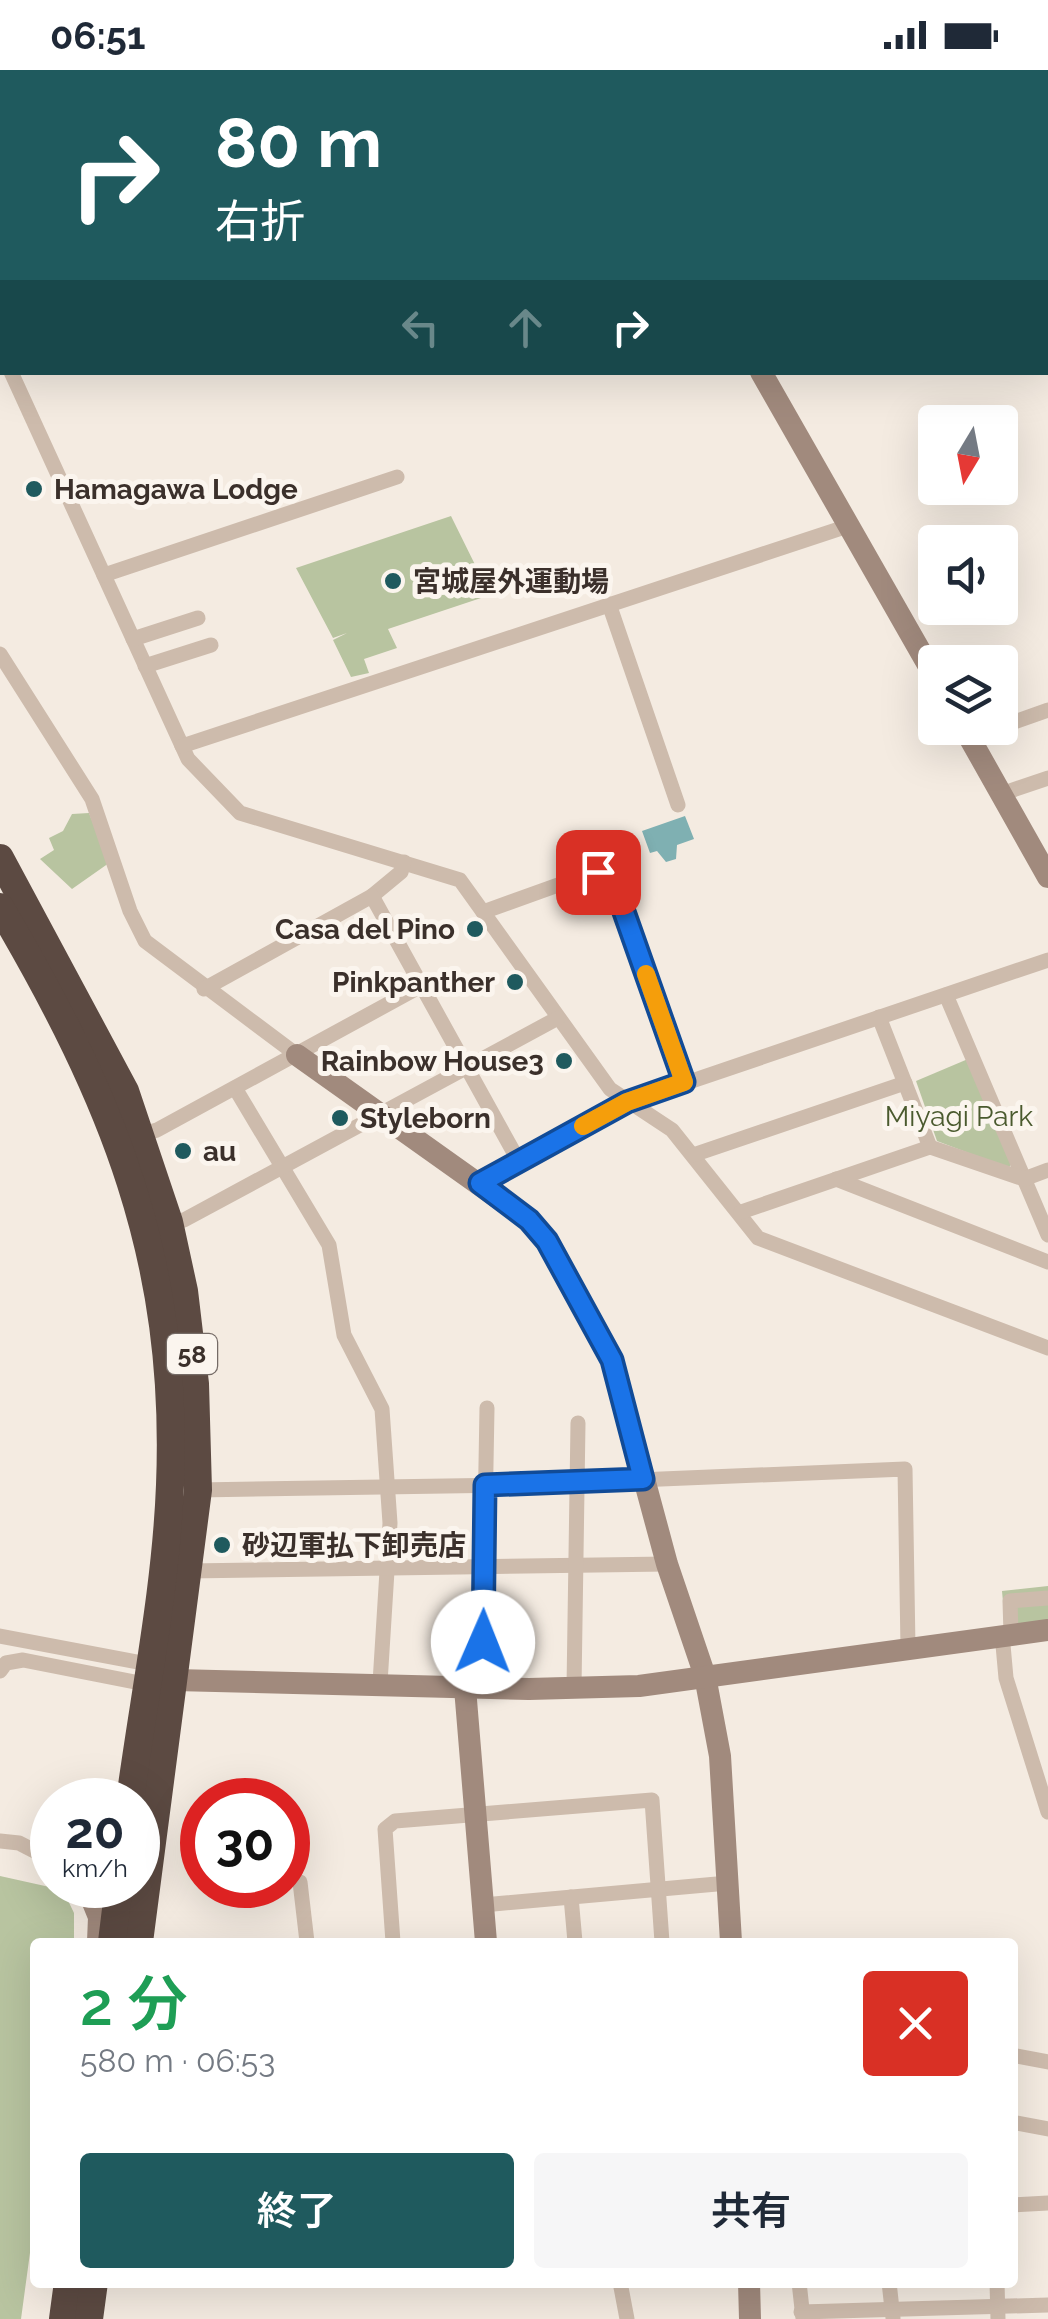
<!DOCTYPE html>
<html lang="ja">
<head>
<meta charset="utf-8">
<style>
  :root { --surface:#fff; --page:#f6f6f7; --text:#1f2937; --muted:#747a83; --accent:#1f5a5e }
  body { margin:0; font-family:Raleway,"Noto Sans JP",sans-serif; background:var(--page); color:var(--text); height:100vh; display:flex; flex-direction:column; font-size:38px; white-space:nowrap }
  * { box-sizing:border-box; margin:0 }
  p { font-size:32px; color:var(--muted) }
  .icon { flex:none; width:55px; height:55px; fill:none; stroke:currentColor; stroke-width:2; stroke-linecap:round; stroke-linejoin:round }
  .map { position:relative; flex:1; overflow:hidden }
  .side { position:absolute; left:30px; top:1868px; width:988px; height:350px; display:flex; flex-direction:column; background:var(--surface); border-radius:10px; box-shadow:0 10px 40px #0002 }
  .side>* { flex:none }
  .banner { position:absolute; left:0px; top:0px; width:1050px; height:305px; box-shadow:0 10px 40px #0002; background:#1f5a5e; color:#fff; overflow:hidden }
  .needle { width:65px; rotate:190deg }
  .fabs { position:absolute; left:918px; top:335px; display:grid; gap:20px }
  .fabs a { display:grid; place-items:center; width:100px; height:100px; border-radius:10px; background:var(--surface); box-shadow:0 10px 40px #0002; font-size:50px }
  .speed { position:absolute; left:30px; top:1708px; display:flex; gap:20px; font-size:50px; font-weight:700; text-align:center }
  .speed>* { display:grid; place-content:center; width:130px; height:130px; border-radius:50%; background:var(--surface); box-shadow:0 10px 40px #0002; line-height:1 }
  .speed small { font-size:25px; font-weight:400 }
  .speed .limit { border:15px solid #d22; background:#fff; color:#111 }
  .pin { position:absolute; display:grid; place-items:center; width:85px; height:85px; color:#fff; margin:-42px; border-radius:20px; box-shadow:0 5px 15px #0006 }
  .me { position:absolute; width:110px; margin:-55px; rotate:1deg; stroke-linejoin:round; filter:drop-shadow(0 0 8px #0008) }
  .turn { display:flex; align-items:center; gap:35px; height:210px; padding:0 50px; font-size:45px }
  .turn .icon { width:130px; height:130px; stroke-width:2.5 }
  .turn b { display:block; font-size:70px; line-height:85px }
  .lanes { display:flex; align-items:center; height:95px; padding:0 50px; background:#0003; justify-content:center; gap:50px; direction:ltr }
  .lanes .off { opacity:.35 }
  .round { display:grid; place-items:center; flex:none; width:105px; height:105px; border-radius:10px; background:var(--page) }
  .headline { display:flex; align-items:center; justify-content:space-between; height:170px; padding:0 50px }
  h1 { font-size:60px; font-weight:600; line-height:75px; color:#1e9e55 }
  .primary-button { display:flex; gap:20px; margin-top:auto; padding:20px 50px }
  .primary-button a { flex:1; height:115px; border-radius:10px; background:var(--accent); color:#fff; font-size:40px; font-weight:600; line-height:115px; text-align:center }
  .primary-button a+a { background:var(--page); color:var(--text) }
  .status { display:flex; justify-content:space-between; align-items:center; height:70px; padding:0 50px; background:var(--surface); direction:ltr }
  .status svg { height:28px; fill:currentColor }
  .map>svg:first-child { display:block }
  .green { fill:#b8c4a0 }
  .water { fill:#7fb0b2 }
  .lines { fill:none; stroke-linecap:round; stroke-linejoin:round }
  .street { stroke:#cdbbac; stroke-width:15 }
  .secondary { stroke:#a18a7d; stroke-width:22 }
  .highway { stroke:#5c4a42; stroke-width:28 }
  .route-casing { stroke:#114b97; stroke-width:25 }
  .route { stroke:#1a73e8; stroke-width:18 }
  .slow { stroke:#f59e0b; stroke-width:18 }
  .poi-dot { fill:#1f5a5e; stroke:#fbf5ee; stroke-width:4 }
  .labels { text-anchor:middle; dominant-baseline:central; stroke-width:10; stroke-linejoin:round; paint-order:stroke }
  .shield { fill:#fbf5ee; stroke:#756b66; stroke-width:2.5 }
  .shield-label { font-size:25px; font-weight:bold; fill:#3b302b }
  .poi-label { font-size:28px; font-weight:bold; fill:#3b302b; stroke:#fbf5ee; text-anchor:start }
  .park-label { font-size:28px; fill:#4a5a2e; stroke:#fbf5ee }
</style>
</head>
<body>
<div class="status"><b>06:51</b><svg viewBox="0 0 49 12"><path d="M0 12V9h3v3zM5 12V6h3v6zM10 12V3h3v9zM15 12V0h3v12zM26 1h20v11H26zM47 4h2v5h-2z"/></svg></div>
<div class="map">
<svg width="1048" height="2249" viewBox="0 0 1048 2249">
  <rect width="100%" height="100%" fill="#f4ebe1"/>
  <g class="green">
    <path d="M 451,446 L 490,525 L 388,559 L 397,578 L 364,589 L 369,603 L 351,607 L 333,570 L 347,563 L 333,568 L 296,498 Z"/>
    <path d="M 89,743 L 109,793 L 72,819 L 40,789 L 54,780 L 49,768 L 63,761 L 72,744 Z"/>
    <path d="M 968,989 L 1013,1093 L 1008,1098 L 937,1071 L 916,1011 Z"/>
    <path d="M 1048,1516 L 1048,1560 L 1006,1564 L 1002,1521 Z"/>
    <path d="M 0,1806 L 63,1820 L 74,1843 L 74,1872 L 35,1872 L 35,2146 L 21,2249 L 0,2249 Z"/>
  </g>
  <g class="water">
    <path d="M 0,0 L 381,0 L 2,2 L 2,42 Z"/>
    <path d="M 685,746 L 694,769 L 677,775 L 676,789 L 666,792 L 657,781 L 650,783 L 642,761 Z"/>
  </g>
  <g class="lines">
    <g class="street">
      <path d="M 492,2 L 500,0"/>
      <path d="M 0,278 L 2,283"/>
      <path d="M 11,302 L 188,689 L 240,743 L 460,810 L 610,1019 L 672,1060 L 758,1168 L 1048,1278"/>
      <path d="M 104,505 L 397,407"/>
      <path d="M 609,534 L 678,735"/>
      <path d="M 133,569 L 198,548"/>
      <path d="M 0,584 L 92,729 L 130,841 L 145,871 L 297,985"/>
      <path d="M 145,596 L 211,575"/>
      <path d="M 1000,657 L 1048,640"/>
      <path d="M 182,676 L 848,456"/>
      <path d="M 1001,724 L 1048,708"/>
      <path d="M 372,826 L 401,802 L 404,792"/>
      <path d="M 483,842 L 597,801 L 612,809 L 683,1013"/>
      <path d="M 204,919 L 372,826 L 518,1090"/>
      <path d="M 946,925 L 1048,1165"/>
      <path d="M 879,947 L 930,1077"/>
      <path d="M 235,1018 L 329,1175 L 344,1265 L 382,1339 L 390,1453 L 380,1613"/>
      <path d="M 140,1065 L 157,1060 L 421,916"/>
      <path d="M 693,1085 L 905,1013"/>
      <path d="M 836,1109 L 1048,1192"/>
      <path d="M 480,1113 L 627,1033 L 1048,890"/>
      <path d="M 741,1142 L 930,1077 L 1024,1109 L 1048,1100"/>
      <path d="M 169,1152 L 184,1150 L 558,948"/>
      <path d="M 198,1420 L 517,1415 L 905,1399 L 908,1577"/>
      <path d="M 188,1501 L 667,1494"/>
      <path d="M 1002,1564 L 1006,1608 L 1048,1742"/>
      <path d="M 1011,1564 L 1010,1531 L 1048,1528"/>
      <path d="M 0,1566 L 148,1594"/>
      <path d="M 0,1601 L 6,1593 L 23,1590 L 145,1614"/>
      <path d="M 482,1618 L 487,1338"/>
      <path d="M 574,1618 L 578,1353"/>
      <path d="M 0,1771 L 19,1773 L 52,1790"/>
      <path d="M 300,1812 L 307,1872"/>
      <path d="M 571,1827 L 575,1872"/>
      <path d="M 483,1835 L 728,1813"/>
      <path d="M 393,1872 L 385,1759 L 395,1751 L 652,1730 L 662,1872"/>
      <path d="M 1012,1985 L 1048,1992"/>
      <path d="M 1012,2052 L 1048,2059"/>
      <path d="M 1012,2135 L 1048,2133"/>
      <path d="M 620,2212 L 627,2249"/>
      <path d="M 799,2212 L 803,2248"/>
      <path d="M 889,2212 L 893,2248"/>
      <path d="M 997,2212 L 998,2249"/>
      <path d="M 801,2242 L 1048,2235"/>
    </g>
    <g class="secondary">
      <path d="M 702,2 L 709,0"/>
      <path d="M 0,249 L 2,248"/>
      <path d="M 761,302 L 935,607"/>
      <path d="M 964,658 L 1048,807"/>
      <path d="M 297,985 L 529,1150 L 547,1171 L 612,1290 L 667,1494 L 705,1606 L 720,1686 L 731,1872"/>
      <path d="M 175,1610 L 529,1619 L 639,1616 L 1048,1560"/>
      <path d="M 465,1618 L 486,1872"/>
      <path d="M 86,1815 L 99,1847 L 98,1872"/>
      <path d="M 749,2212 L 750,2249"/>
    </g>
    <g class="highway">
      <path d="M 0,788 L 125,1021 L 169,1152 L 184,1221 L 195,1314 L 198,1420 L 139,1872"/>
      <path d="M 0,837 C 113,1029 179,1188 170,1415 C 166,1520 144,1626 130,1730"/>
      <path d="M 112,1872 L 119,1815"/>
      <path d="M 63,2249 L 68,2212"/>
      <path d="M 89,2249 L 94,2212"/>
    </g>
  </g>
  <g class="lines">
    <g class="route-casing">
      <path id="route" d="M 483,1572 L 485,1415 L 643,1409 L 612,1290 L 547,1171 L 529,1150 L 480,1113 L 627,1032 L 684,1012 L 612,808 L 598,802"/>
    </g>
    <use href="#route" class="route"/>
    <path class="slow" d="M 583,1056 L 627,1032 L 684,1012 L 646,904"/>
  </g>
  <g class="poi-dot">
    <circle cx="34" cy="419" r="10"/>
    <circle cx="393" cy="511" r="10"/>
    <circle cx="475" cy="859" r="10"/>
    <circle cx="515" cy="912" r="10"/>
    <circle cx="564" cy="991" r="10"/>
    <circle cx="340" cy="1048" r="10"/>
    <circle cx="183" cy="1081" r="10"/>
    <circle cx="222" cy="1475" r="10"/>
  </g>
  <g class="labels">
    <rect class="shield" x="167" y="1264" width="50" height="40" rx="8"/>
    <g class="shield-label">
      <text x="192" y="1284">58</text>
    </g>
    <g class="poi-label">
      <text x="54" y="419">Hamagawa Lodge</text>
      <text x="413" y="511">宮城屋外運動場</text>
      <text x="455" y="859" text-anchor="end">Casa del Pino</text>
      <text x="495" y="912" text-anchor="end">Pinkpanther</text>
      <text x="544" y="991" text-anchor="end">Rainbow House3</text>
      <text x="360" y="1048">Styleborn</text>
      <text x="203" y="1081">au</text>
      <text x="242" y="1475">砂辺軍払下卸売店</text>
    </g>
    <g class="park-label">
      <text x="959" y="1046">Miyagi Park</text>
    </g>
  </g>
</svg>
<div class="fabs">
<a><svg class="needle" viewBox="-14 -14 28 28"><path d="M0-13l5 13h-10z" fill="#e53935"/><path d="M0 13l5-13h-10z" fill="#747a83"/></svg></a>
<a><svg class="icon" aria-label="sound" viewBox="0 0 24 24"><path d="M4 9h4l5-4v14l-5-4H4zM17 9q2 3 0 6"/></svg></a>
<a><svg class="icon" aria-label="layers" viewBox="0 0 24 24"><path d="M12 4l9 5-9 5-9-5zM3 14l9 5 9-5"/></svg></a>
</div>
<div class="speed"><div>20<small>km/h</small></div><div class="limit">30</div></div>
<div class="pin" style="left:598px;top:802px;background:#d93025"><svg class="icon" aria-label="arrive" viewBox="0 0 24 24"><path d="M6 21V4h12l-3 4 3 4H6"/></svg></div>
<svg class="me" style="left:483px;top:1572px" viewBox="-20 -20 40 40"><circle r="19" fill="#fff"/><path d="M0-13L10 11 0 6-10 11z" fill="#1a73e8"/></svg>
<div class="banner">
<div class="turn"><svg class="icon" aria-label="right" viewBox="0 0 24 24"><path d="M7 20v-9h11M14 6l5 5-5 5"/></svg><div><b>80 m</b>右折</div></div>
<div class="lanes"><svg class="icon off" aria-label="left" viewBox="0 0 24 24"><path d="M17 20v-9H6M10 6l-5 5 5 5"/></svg><svg class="icon off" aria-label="ahead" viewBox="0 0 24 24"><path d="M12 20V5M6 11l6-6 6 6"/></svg><svg class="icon" aria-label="right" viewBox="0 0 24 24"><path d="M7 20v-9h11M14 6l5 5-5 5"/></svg></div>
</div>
<section class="side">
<div class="headline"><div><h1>2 分</h1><p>580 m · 06:53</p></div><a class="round" style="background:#d93025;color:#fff"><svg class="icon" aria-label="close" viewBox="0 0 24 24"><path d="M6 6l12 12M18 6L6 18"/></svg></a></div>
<div class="primary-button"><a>終了</a><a>共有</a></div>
</section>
</div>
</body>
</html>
